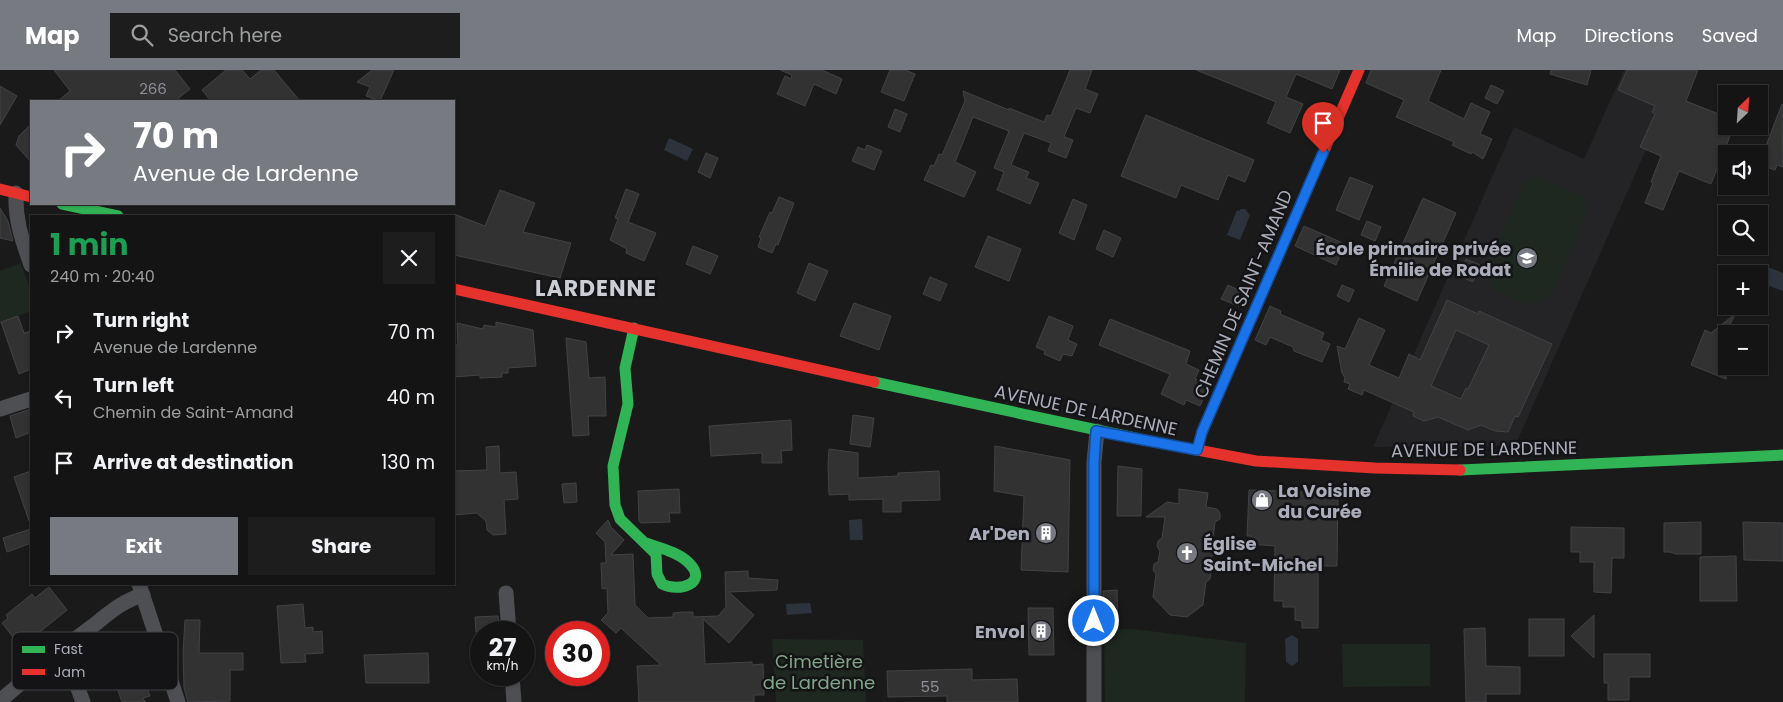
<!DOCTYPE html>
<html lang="en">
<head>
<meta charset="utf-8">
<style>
  :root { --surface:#141414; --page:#1d1d1d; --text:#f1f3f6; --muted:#9d9ea0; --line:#333334; --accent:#787a82 }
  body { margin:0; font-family:Poppins,sans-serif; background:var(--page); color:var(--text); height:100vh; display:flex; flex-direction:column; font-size:19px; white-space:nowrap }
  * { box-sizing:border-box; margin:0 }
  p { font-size:16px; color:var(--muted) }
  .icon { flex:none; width:28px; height:28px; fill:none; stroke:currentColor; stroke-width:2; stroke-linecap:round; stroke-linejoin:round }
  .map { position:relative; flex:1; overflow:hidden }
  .side { position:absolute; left:30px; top:145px; width:425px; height:370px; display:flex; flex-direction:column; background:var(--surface); border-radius:0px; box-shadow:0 1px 4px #0004,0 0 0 1px var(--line) }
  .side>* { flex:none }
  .banner { position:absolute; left:30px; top:30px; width:425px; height:105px; border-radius:0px; box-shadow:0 1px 4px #0004,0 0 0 1px var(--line); background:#787a82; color:#fff; overflow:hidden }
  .needle { width:32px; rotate:25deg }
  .fabs { position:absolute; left:1718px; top:15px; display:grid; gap:10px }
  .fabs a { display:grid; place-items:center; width:50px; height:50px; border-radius:0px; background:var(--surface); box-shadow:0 1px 4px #0004,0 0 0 1px var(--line); font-size:25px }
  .speed { position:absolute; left:470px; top:551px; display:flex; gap:10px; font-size:25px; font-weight:700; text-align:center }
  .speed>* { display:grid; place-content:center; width:65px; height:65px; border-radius:50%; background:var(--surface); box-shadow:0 1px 4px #0004,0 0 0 1px var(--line); line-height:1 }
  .speed small { font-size:12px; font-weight:400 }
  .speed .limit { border:8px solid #d22; background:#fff; color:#111 }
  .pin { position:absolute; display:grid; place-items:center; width:42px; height:42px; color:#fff; margin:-51px -21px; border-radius:50% 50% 50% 0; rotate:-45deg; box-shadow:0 0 5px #0007 }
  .pin .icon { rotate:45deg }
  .me { position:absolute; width:55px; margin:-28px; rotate:0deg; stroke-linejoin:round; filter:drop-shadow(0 0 4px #0008) }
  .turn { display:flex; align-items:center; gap:18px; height:105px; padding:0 20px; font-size:22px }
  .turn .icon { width:65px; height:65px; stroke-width:2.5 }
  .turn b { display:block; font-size:35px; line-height:42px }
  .round { display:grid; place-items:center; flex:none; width:52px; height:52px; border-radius:0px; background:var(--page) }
  .overview { display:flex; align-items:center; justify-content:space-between; height:85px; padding:0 20px }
  h1 { font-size:30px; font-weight:700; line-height:38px; color:#1e9e55 }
  .button { display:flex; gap:10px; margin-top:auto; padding:10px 20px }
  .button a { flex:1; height:58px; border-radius:0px; background:var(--accent); color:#fff; font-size:20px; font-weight:700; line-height:58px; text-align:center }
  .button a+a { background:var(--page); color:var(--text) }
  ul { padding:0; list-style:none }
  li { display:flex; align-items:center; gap:15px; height:65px; padding:0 20px }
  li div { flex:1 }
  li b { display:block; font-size:19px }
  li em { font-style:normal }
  header { display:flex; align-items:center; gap:30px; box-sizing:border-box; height:70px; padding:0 25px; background:var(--accent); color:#fff }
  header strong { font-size:24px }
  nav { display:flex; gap:28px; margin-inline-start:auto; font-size:18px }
  .search { width:350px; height:45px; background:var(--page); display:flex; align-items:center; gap:12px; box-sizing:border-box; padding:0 18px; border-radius:0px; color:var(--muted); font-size:19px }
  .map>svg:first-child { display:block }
  .built { fill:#242426 }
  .green { fill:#1f2721 }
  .water { fill:#2c333c }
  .building { fill:#323232; stroke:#424346; fill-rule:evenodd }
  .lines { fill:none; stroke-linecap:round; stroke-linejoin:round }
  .street { stroke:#4e4f53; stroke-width:15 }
  .fast { stroke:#30b455; stroke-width:11 }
  .jam { stroke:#e5322d; stroke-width:11 }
  .route-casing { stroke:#114b97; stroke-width:12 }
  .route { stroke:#1a73e8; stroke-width:9 }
  .labels { text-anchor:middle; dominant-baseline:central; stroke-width:5; stroke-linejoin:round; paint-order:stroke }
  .number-label { font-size:15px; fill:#8d8f98 }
  .poi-label { font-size:18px; font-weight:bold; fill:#abaeba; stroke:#141416; text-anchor:end }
  .street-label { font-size:18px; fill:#abaeba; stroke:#141416 }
  .park-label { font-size:18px; fill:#82a588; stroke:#141416 }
  .district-label { font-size:22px; font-weight:bold; letter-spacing:1px; fill:#ccced6; stroke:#141416 }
  .key { fill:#141416; stroke:#414247; stroke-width:1 }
  .key-label { font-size:14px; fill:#abaeba }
</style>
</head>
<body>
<header>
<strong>Map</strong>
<div class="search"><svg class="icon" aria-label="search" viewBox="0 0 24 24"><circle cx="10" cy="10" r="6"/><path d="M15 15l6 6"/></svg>Search here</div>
<nav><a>Map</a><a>Directions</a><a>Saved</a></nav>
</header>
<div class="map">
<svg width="1783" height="632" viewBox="0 0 1783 632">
  <rect width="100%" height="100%" fill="#1a1a1a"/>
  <path class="built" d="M 1624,0 L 1673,0 L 1680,3 L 1515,376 L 1373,377 L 1514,57 L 1584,89 Z"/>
  <g class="green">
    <path d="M 1537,107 L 1581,125 L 1585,131 L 1587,140 L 1554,221 C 1548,227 1543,232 1534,233 C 1527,234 1522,231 1515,229 C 1498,222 1487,217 1488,196 L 1522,116 L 1528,109 Z"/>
    <path d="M 21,193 L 31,221 L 31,241 L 0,253 L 0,201 Z"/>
    <path d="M 1134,559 L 1246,573 L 1245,632 L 1105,632 L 1104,560 Z"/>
    <path d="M 772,569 L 863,570 L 866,632 L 776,632 Z"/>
    <path d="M 1342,574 L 1430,574 L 1430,616 L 1343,617 Z"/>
  </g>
  <g class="water">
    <path d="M 669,68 L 693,79 L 687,91 L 664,80 Z"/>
    <path d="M 1241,139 L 1245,139 L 1250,145 L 1240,170 L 1227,165 L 1237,140 L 1239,141 Z"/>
    <path d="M 1762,195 L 1783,203 L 1783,221 L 1759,212 L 1759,204 Z"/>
    <path d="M 862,449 L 863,470 L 850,470 L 849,450 Z"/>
    <path d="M 810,533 L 812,543 L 787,545 L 786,534 Z"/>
    <path d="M 1292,565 L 1298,569 L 1298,592 L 1292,596 L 1286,592 L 1285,569 Z"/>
  </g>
  <g class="building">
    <path d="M 54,0 L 175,0 L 190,19 L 175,31 L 58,31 L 70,21 Z"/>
    <path d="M 226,0 L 242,0 L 250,9 L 261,0 L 274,0 L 300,31 L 211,31 L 202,20 Z"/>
    <path d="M 372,0 L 394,0 L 380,31 L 366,26 L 370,17 L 357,12 Z"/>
    <path d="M 780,0 L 822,0 L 842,9 L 836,24 L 814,14 L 805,36 L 777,24 L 785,6 L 791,9 L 792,5 Z"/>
    <path d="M 890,0 L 905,0 L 915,4 L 904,31 L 881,22 Z"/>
    <path d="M 1070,0 L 1092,0 L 1085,19 L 1098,24 L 1090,43 L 1076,38 L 1064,67 L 1073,70 L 1066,88 L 1048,81 L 1051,73 L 1024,63 L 1011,95 L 1029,102 L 1026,108 L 1039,113 L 1030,134 L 997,120 L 1004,102 L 994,98 L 1009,61 L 973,47 L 955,92 L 976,102 L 964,127 L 924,110 L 931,95 L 934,96 L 939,84 L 942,85 L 965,31 L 963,21 L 1009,40 L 1009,38 L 1044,52 L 1047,45 L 1051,46 Z"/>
    <path d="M 1196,0 L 1340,0 L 1332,19 L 1296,4 L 1286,27 L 1303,34 L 1290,63 L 1267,53 L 1276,32 Z"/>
    <path d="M 1371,0 L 1441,0 L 1428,31 L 1464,49 L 1471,33 L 1490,42 L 1480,64 L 1492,69 L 1483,89 L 1472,82 L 1471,84 L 1452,75 L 1454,72 L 1396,47 L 1404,30 L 1366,13 Z"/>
    <path d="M 1551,0 L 1591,0 L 1587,15 L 1550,4 Z"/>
    <path d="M 1627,0 L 1698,0 L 1686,31 L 1726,47 L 1726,56 L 1734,56 L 1711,114 L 1679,101 L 1663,140 L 1645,133 L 1653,113 L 1651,112 L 1661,86 L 1640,77 L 1655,44 L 1652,42 L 1655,36 L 1618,20 Z"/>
    <path d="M 1491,15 L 1504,21 L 1497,34 L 1485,28 Z"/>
    <path d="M 0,16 L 17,26 L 0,55 Z"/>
    <path d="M 1782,34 L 1783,97 L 1777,95 L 1775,100 L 1759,94 Z"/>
    <path d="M 895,39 L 907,44 L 900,62 L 888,57 Z"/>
    <path d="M 1146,45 L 1254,90 L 1245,112 L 1228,105 L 1218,130 L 1181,115 L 1176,128 L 1121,106 Z"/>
    <path d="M 31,54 L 31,92 L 16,75 L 19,66 Z"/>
    <path d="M 867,75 L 882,81 L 874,100 L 852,91 L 858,77 L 865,80 Z"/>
    <path d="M 706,83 L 718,88 L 710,108 L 698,102 Z"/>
    <path d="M 1350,107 L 1373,116 L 1359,150 L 1336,140 Z"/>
    <path d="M 626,119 L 639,124 L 628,152 L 656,163 L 644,191 L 626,183 L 627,179 L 610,170 L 618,149 L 615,148 Z"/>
    <path d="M 500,120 L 535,133 L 523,162 L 571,173 L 560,208 L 454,185 L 454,144 L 485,156 Z"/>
    <path d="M 779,127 L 794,133 L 778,175 L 776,174 L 772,183 L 758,177 L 761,168 L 759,167 L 770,142 L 772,143 Z"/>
    <path d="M 1423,128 L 1456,143 L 1417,231 L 1384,216 Z"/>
    <path d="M 1073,129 L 1087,135 L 1074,170 L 1059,163 Z"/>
    <path d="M 0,138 L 8,151 L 13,171 L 0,168 Z"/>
    <path d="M 1367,151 L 1381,157 L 1375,171 L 1361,165 Z"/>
    <path d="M 1304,156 L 1345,174 L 1336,195 L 1295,176 Z"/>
    <path d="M 1104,160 L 1121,168 L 1113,187 L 1096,179 Z"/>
    <path d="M 988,166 L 1021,179 L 1009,211 L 975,197 Z"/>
    <path d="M 693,176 L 718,186 L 710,204 L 686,194 Z"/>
    <path d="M 1466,189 L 1480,195 L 1473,212 L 1459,206 Z"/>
    <path d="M 809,193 L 828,201 L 815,231 L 797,223 Z"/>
    <path d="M 930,207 L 947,214 L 940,231 L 923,224 Z"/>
    <path d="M 1228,215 L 1249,225 L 1243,238 L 1221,229 Z"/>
    <path d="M 1342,215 L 1354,220 L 1349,232 L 1337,226 Z"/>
    <path d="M 1447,230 L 1478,244 L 1479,241 L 1552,274 L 1518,347 L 1515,346 L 1508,362 L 1495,361 L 1481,355 L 1468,360 L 1438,347 L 1424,351 L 1413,346 L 1414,342 L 1364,320 L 1362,325 L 1348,319 L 1350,314 L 1344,312 L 1345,308 L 1342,303 L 1337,276 L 1345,279 L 1359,248 L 1385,260 L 1369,295 L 1399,308 L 1409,284 L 1420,290 ZM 1456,260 L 1489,275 L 1468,319 L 1466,318 L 1461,329 L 1431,316 Z"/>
    <path d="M 854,233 L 891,246 L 879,280 L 840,266 Z"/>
    <path d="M 1270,236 L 1281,241 L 1280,244 L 1324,263 L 1321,270 L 1330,274 L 1322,292 L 1294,281 L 1293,277 L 1270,267 L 1266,275 L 1255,270 Z"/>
    <path d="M 1735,244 L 1719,278 L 1726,281 L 1726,309 L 1691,295 L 1705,260 L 1711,263 Z"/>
    <path d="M 18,246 L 24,263 L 31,261 L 31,299 L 19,304 L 1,252 Z"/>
    <path d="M 1049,246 L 1073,256 L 1068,270 L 1077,274 L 1072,286 L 1063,284 L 1060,291 L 1044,284 L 1045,281 L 1036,277 Z"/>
    <path d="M 1110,249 L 1190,281 L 1186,294 L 1199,300 L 1195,309 L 1209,315 L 1200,336 L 1186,330 L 1184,335 L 1161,324 L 1170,304 L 1099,275 Z"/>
    <path d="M 496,252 L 533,260 L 536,296 L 508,298 L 508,303 L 502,303 L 502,307 L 480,308 L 480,305 L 454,307 L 454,275 L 458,275 L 457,253 L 483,259 L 484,255 L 496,257 Z"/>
    <path d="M 566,268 L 586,272 L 589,308 L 605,307 L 606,346 L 588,346 L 589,365 L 573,366 Z"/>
    <path d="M 31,339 L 31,362 L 16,368 L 10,346 Z"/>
    <path d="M 853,345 L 874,348 L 870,377 L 850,374 Z"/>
    <path d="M 791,350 L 792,380 L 781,381 L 782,393 L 762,393 L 762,383 L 711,386 L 709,356 Z"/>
    <path d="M 499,376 L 500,403 L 516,402 L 518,429 L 504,430 L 506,464 L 493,465 L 487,460 L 486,451 L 477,443 L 454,445 L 454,401 L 487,400 L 486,377 Z"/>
    <path d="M 995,376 L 1070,390 L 1068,502 L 1021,500 L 1024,426 L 994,421 Z"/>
    <path d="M 829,379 L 858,383 L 858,408 L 898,406 L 898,403 L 939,401 L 940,430 L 901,431 L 901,442 L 883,442 L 883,429 L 849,430 L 849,424 L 829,425 L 828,395 Z"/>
    <path d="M 1118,396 L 1142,399 L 1141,446 L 1117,446 Z"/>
    <path d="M 31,401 L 31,451 L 29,451 L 14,407 Z"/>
    <path d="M 576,413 L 577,432 L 564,433 L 562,414 Z"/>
    <path d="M 679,419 L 680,443 L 669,443 L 670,452 L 641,453 L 639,451 L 638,421 Z"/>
    <path d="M 1179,419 L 1208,423 L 1206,437 L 1217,439 L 1220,443 L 1220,449 L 1215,452 L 1212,475 L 1217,483 L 1202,493 L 1211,503 L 1210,509 L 1206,512 L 1203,535 L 1187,547 L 1170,545 L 1153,527 L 1156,504 L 1153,500 L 1154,494 L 1158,492 L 1160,481 L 1157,476 L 1158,471 L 1162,468 L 1165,447 L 1146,447 L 1167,432 L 1179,434 Z"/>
    <path d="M 1249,420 L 1338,423 L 1337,496 L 1318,496 L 1318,558 L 1302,558 L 1302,551 L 1295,550 L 1295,537 L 1283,537 L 1283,531 L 1274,531 L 1275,476 L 1250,474 L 1251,466 L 1247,466 Z"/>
    <path d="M 608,450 L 611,457 L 624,470 L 611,485 L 633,484 L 635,535 L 648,548 L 673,547 L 673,543 L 683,542 L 693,542 L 693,547 L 718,546 L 726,537 L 725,502 L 748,501 L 748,508 L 778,510 L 777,520 L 729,522 L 754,545 L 729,573 L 703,549 L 705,594 L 752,592 L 752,595 L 763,594 L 764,625 L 754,625 L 754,632 L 639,632 L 637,596 L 661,595 L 621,558 L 616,563 L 601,550 L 608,543 L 607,518 L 602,519 L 601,493 L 606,493 L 605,472 L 596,463 Z"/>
    <path d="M 1701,452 L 1701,484 L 1676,484 L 1670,482 L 1664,482 L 1664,453 Z"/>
    <path d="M 1743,452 L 1783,453 L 1783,491 L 1744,490 Z"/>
    <path d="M 1571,457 L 1624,458 L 1624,488 L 1612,488 L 1611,523 L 1594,522 L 1594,492 L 1580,492 L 1580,482 L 1571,482 Z"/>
    <path d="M 31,459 L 31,473 L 7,482 L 3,468 Z"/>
    <path d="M 1736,486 L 1737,531 L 1700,531 L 1700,487 Z"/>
    <path d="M 49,517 L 67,540 L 21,577 L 2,553 L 8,548 L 6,545 L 32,524 L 35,528 Z"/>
    <path d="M 1117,520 L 1118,559 L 1104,560 L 1103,521 Z"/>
    <path d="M 303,534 L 305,558 L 313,557 L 313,562 L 322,561 L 323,583 L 305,584 L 306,592 L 281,593 L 277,536 Z"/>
    <path d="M 1028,538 L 1053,538 L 1054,585 L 1029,585 Z"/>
    <path d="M 1594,545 L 1594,588 L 1571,566 Z"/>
    <path d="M 498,546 L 500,562 L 476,562 L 475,547 Z"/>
    <rect x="1529" y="549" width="35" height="37"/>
    <path d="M 185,550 L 200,550 L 199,583 L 243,583 L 243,600 L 230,600 L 230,631 L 188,632 L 184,618 L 183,583 Z"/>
    <path d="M 1485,558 L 1486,596 L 1520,597 L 1520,624 L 1486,624 L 1486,632 L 1466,632 L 1464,559 Z"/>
    <path d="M 124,564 L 127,572 L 130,571 L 150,626 L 143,628 L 145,632 L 122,632 L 115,612 L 111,613 L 102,588 L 114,584 L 109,570 Z"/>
    <path d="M 428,583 L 429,613 L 366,613 L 364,585 Z"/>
    <path d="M 1604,584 L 1650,584 L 1650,607 L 1629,607 L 1629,630 L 1608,630 L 1608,613 L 1604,613 Z"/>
    <path d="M 972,599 L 972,610 L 1017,609 L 1018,632 L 947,632 L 947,626 L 888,627 L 887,601 Z"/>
  </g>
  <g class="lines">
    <g class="street">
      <path d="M 16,123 C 15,151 22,169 31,195"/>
      <path d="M 0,339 L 31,329"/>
      <path d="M 139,514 L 178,632"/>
      <path d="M 506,523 L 509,562"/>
      <path d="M 63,578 L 83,632"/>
      <path d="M 512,605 L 514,632"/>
      <path d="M 0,631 C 30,605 61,579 94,555 C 109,543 124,530 143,525"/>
      <path d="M 1094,632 L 1094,392 L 1097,361"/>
    </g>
    <g class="fast">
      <path d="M 62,134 L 118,146"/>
      <path d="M 634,258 L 625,298 L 628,334 L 613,396 L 615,435 L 620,449 L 656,484 L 657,504 L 662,514 C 679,523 709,513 689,493 C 678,482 660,478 646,473"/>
      <path d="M 874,312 L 1144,370"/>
      <path d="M 1460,400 L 1783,385"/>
    </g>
    <g class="jam">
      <path d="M 0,119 L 31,127"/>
      <path d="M 454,219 L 874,312"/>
      <path d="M 1144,370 L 1256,391 L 1375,398 L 1460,400"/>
      <path d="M 1197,380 L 1202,362 L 1359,0"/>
    </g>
  </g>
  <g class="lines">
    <g class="route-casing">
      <path id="route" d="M 1094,551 L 1094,392 L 1096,361 L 1197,380 L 1202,362 L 1323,83"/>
    </g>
    <use href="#route" class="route"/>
  </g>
  <defs>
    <g id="school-disc" transform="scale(1.125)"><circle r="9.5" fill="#787a82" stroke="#141416"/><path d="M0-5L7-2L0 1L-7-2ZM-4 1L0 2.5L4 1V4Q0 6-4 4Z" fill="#fff"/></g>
    <g id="shop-disc" transform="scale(1.125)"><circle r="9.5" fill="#787a82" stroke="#141416"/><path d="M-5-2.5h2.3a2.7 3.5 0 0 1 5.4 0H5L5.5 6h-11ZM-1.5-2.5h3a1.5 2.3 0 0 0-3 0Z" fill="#fff"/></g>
    <g id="building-disc" transform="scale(1.125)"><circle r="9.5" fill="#787a82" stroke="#141416"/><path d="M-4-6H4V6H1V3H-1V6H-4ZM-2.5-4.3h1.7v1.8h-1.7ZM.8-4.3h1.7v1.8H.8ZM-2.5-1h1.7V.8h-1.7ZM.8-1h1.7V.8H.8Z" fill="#fff"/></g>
    <g id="church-disc" transform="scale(1.125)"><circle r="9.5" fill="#787a82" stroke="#141416"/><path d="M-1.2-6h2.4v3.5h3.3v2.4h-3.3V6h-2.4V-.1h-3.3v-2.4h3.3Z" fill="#fff"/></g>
  </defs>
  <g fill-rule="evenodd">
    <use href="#school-disc" x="1527" y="188"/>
    <use href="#shop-disc" x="1262" y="430"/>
    <use href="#building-disc" x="1046" y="463"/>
    <use href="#church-disc" x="1187" y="483"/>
    <use href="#building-disc" x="1041" y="561"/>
  </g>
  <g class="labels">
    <g class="number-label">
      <text x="153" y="18">266</text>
      <text x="930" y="616">55</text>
    </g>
    <g class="poi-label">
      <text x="1511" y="178">École primaire privée<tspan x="1511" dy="21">Émilie de Rodat</tspan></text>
      <text x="1278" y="420" text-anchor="start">La Voisine<tspan x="1278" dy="21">du Curée</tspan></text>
      <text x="1030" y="463">Ar'Den</text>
      <text x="1203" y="473" text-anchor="start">Église<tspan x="1203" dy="21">Saint-Michel</tspan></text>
      <text x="1025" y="561">Envol</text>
    </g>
    <g class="street-label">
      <text transform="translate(1243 224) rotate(-67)">CHEMIN DE SAINT-AMAND</text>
      <text transform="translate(1086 340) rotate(12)">AVENUE DE LARDENNE</text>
      <text transform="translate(1484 379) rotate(-1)">AVENUE DE LARDENNE</text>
    </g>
    <g class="park-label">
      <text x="819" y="591">Cimetière<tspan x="819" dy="21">de Lardenne</tspan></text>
    </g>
    <g class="district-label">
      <text x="596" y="218">LARDENNE</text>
    </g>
  </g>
  <rect x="12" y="562" width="166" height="58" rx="8" class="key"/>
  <rect x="22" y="576" width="23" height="7" fill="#30b455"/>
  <rect x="22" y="599" width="23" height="6" fill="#e5322d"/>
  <g class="key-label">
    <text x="54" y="584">Fast</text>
    <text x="54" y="607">Jam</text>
  </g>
</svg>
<div class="fabs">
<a><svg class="needle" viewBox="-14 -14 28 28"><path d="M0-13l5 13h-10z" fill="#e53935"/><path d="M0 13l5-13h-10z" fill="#9d9ea0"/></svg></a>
<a><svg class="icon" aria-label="sound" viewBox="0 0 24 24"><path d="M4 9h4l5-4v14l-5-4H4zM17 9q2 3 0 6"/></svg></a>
<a><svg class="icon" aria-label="search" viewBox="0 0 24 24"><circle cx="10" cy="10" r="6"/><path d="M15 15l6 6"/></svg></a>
<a>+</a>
<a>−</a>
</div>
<div class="speed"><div>27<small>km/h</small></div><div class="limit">30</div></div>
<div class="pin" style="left:1323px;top:83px;background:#d93025"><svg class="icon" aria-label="arrive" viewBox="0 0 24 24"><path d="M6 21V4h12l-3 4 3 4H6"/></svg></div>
<svg class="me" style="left:1094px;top:551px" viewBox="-20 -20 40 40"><circle r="17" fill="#1a73e8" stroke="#fff" stroke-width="3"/><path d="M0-11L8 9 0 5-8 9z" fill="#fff"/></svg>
<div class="banner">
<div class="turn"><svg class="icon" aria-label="right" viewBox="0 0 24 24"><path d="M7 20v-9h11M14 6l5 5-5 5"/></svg><div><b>70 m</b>Avenue de Lardenne</div></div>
</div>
<section class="side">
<div class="overview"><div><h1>1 min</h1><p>240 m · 20:40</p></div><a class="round"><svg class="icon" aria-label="close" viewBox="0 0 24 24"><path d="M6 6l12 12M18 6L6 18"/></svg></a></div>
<ul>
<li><svg class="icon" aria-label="right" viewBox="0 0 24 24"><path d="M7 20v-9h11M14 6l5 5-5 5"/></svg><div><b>Turn right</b><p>Avenue de Lardenne</p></div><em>70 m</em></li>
<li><svg class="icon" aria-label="left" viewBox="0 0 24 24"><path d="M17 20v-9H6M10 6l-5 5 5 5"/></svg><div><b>Turn left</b><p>Chemin de Saint-Amand</p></div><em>40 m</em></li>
<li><svg class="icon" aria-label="arrive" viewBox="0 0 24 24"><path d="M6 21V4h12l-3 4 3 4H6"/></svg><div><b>Arrive at destination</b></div><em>130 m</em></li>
</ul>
<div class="button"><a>Exit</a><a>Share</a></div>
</section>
</div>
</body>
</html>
